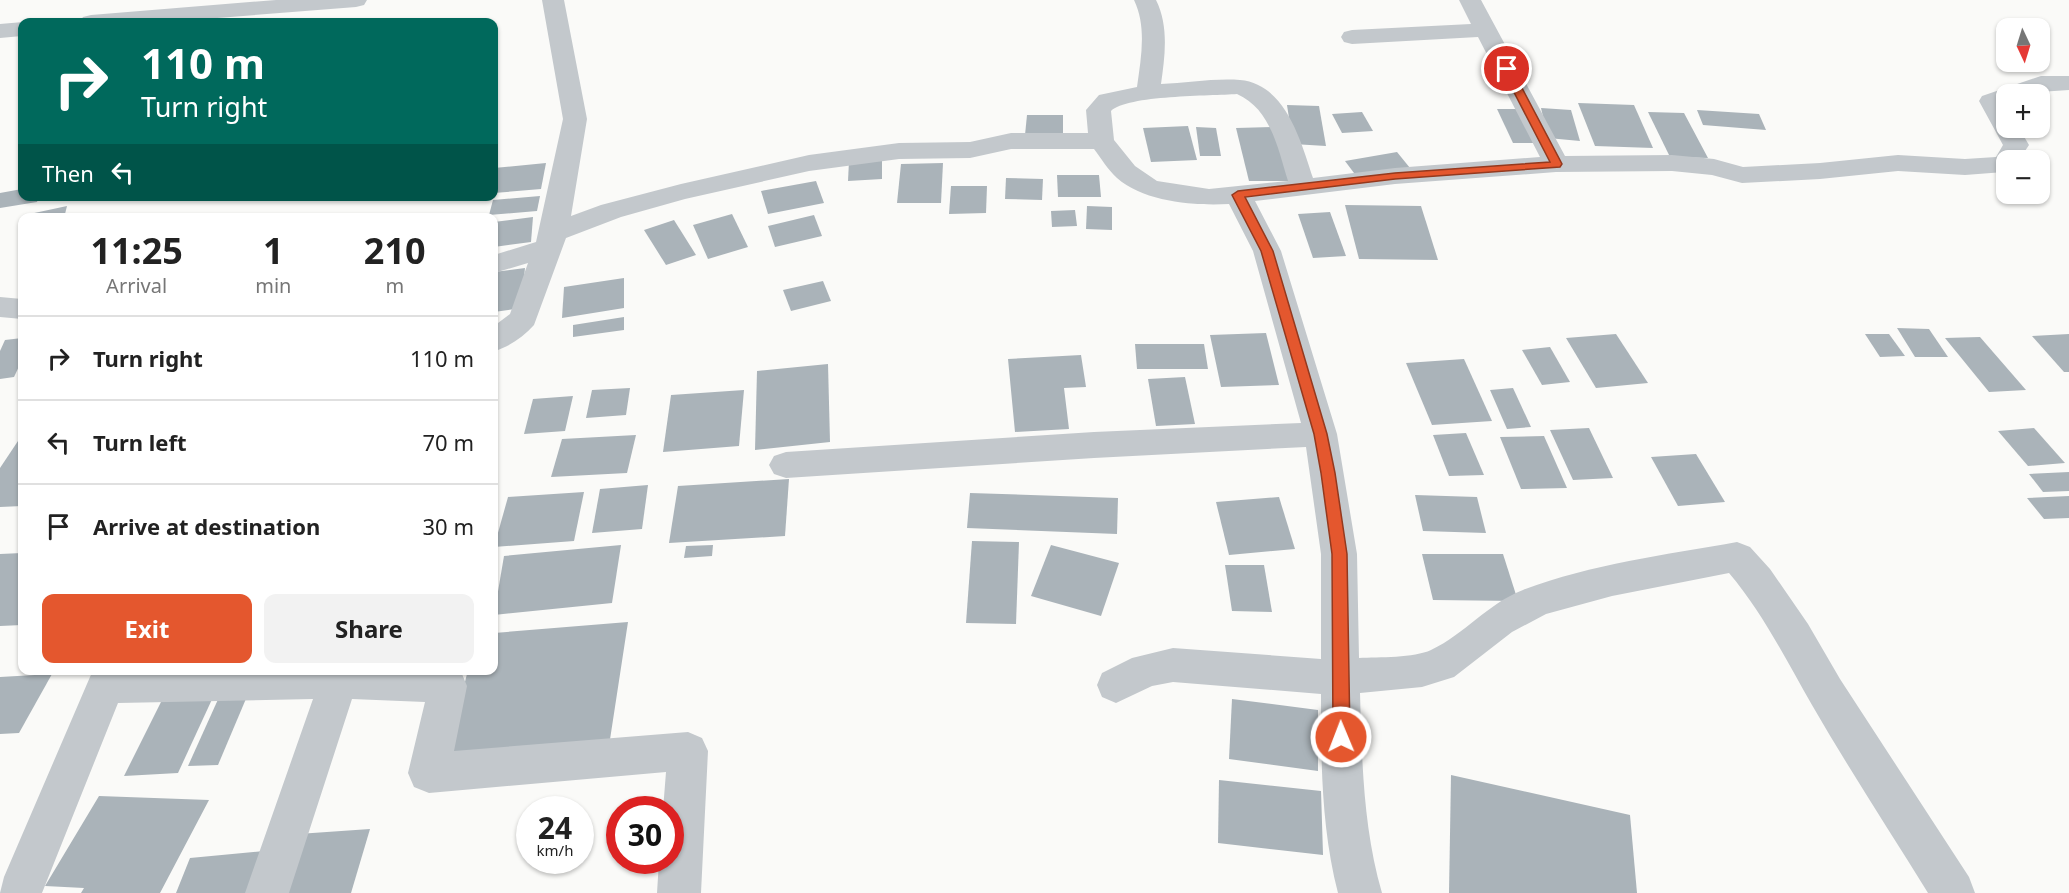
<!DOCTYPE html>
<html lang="en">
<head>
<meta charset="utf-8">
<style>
  :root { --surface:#fff; --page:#f2f2f2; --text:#222; --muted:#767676; --line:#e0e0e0; --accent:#e4572e }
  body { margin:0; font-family:"Noto Sans",sans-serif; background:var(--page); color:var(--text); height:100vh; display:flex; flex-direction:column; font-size:22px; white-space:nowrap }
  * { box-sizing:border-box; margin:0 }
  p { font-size:20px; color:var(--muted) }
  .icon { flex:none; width:33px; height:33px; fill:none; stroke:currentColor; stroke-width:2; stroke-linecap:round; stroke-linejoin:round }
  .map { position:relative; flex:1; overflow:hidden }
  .details { position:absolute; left:18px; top:213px; width:480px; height:462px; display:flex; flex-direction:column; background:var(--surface); border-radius:12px; box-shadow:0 2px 4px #0004 }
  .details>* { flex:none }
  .guide { position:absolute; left:18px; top:18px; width:480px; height:183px; border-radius:12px; box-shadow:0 2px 4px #0004; background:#00695c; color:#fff; overflow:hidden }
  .needle { width:39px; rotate:176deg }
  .tools { position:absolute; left:1996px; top:18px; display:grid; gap:12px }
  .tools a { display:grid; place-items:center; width:54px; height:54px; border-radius:12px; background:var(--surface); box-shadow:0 2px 4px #0004; font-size:30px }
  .speed { position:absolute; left:516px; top:796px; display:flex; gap:12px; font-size:30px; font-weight:700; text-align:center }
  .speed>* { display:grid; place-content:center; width:78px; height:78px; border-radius:50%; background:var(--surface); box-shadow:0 2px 4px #0004; line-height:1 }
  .speed small { font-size:15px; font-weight:400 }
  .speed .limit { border:9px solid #d22; background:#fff; color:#111 }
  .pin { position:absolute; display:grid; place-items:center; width:51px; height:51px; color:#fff; margin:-26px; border:3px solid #fff; border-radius:50%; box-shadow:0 2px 6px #0007 }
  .me { position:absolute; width:66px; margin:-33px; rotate:359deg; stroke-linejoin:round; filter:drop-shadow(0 0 4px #0008) }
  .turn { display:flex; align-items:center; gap:21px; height:126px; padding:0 24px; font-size:27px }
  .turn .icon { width:78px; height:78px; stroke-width:2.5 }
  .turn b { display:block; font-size:42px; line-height:51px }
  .then { display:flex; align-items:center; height:57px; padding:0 24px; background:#0003; gap:12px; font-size:22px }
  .eta { display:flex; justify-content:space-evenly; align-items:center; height:102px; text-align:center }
  .eta b { font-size:36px; font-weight:700; line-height:42px }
  .cta { display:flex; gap:12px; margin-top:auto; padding:12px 24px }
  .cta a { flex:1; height:69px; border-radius:12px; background:var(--accent); color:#fff; font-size:24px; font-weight:700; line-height:69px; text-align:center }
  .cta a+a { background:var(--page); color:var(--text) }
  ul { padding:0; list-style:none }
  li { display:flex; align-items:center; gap:18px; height:84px; padding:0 24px; border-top:2px solid var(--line) }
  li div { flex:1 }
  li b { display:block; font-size:22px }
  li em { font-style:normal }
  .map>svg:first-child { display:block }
  .building { fill:#aab3b9 }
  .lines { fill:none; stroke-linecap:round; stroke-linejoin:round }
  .minor { fill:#c3c8cc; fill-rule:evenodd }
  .route { fill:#e4572e; stroke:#94391e; stroke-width:1.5 }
</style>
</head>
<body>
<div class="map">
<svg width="2069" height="893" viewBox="0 0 2069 893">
  <rect width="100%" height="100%" fill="#fafaf8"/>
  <g class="building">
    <path d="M 1578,103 L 1634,105 L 1653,148 L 1595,146 Z"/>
    <path d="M 1287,105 L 1319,106 L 1326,146 L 1293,144 Z"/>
    <path d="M 1541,108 L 1571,110 L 1580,141 L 1548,138 Z"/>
    <path d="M 1497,109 L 1526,109 L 1543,143 L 1513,143 Z"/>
    <path d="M 1697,110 L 1759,114 L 1766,130 L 1703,125 Z"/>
    <path d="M 1362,112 L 1373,131 L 1342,133 L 1332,114 Z"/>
    <path d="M 1648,112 L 1684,113 L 1708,158 L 1670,157 Z"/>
    <path d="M 1027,115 L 1063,115 L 1063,135 L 1025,135 Z"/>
    <path d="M 1188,126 L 1197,160 L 1151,162 L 1143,128 Z"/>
    <path d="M 1196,127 L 1216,128 L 1221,156 L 1200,156 Z"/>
    <path d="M 1277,127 L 1292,181 L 1249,181 L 1236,128 Z"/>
    <path d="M 1397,152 L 1410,168 L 1357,177 L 1345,161 Z"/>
    <path d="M 882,159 L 882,179 L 848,181 L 849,161 Z"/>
    <path d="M 546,163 L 541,189 L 494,193 L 494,168 Z"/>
    <path d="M 943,163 L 941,203 L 897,203 L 901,164 Z"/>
    <path d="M 1057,175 L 1099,175 L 1101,197 L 1058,197 Z"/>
    <path d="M 1006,178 L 1043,179 L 1042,200 L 1005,199 Z"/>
    <path d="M 816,181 L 824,203 L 768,214 L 761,191 Z"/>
    <path d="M 951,186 L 987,186 L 986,213 L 949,214 Z"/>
    <path d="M 22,189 L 22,196 L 39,196 L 37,202 L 0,208 L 0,193 Z"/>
    <path d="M 540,196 L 537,211 L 489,215 L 493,200 Z"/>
    <path d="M 1345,205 L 1421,206 L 1438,260 L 1359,259 Z"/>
    <path d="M 67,206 L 64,218 L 25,218 L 25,215 Z"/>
    <path d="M 1087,206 L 1112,207 L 1112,230 L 1086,229 Z"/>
    <path d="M 1075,210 L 1077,226 L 1052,227 L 1051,211 Z"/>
    <path d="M 1330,212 L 1346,256 L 1313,258 L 1298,214 Z"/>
    <path d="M 732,214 L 748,247 L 708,259 L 693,225 Z"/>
    <path d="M 814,215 L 822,236 L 775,247 L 768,226 Z"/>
    <path d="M 533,217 L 531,242 L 494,247 L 494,222 Z"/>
    <path d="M 674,220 L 696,255 L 666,265 L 644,230 Z"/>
    <path d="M 525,268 L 521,308 L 494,312 L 494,272 Z"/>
    <path d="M 624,278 L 624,308 L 562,318 L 564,287 Z"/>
    <path d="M 823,281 L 831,301 L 791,311 L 783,290 Z"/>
    <path d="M 624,317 L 624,330 L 573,337 L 573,325 Z"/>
    <path d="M 1897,328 L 1929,329 L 1948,357 L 1915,357 Z"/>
    <path d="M 1266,333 L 1279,385 L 1221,387 L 1210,335 Z"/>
    <path d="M 1616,334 L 1648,383 L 1596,388 L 1566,338 Z"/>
    <path d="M 1865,334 L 1889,334 L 1905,356 L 1880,357 Z"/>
    <path d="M 2069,334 L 2069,372 L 2064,372 L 2032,336 Z"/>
    <path d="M 1980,337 L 2026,390 L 1989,392 L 1945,338 Z"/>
    <path d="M 22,338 L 22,360 L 14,377 L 0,379 L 0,351 L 5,340 Z"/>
    <path d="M 1135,344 L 1204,344 L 1208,369 L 1137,369 Z"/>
    <path d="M 1550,347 L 1570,382 L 1542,385 L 1522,350 Z"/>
    <path d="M 1081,355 L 1086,387 L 1064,388 L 1069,429 L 1015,432 L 1008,359 Z"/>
    <path d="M 1464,359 L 1492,421 L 1432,425 L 1406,363 Z"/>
    <path d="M 828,364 L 830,442 L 755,450 L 757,371 Z"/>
    <path d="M 1185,377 L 1195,424 L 1156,426 L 1148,379 Z"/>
    <path d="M 630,388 L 626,415 L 586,418 L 592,390 Z"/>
    <path d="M 1513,388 L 1531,427 L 1507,429 L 1490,390 Z"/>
    <path d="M 744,390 L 739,446 L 663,452 L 671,395 Z"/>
    <path d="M 573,396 L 565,431 L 524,434 L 533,399 Z"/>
    <path d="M 1589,428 L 1613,478 L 1573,480 L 1550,430 Z"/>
    <path d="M 2034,428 L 2065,463 L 2028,466 L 1998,431 Z"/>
    <path d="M 1466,433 L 1484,475 L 1449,476 L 1433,435 Z"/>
    <path d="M 22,435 L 22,506 L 0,507 L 0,468 Z"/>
    <path d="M 636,435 L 627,473 L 551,477 L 562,439 Z"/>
    <path d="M 1544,436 L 1567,488 L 1521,489 L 1500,437 Z"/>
    <path d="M 1696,454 L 1725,502 L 1678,506 L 1651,457 Z"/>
    <path d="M 2069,472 L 2069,491 L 2043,492 L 2029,474 Z"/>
    <path d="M 789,479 L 785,536 L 669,543 L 678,486 Z"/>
    <path d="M 648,485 L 642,529 L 592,533 L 600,489 Z"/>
    <path d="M 584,492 L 574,541 L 494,547 L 508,497 Z"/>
    <path d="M 970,493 L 1118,498 L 1117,534 L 967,528 Z"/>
    <path d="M 1415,495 L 1477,497 L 1486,533 L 1423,531 Z"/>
    <path d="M 2069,496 L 2069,518 L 2044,519 L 2027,498 Z"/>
    <path d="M 1279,497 L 1295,549 L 1229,555 L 1216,502 Z"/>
    <path d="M 972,541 L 1019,542 L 1016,624 L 966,623 Z"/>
    <path d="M 621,545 L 612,603 L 494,615 L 504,556 Z"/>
    <path d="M 713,545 L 712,556 L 684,558 L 686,546 Z"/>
    <path d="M 1051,545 L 1119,563 L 1101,616 L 1031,596 Z"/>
    <path d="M 22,553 L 22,625 L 0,626 L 0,554 Z"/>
    <path d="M 1422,554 L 1503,554 L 1518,601 L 1433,600 Z"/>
    <path d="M 1225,565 L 1264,565 L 1272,612 L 1232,611 Z"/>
    <path d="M 628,622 L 609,746 L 445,760 L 468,670 L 494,670 L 494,633 Z"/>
    <path d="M 52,674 L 19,733 L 0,734 L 0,677 Z"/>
    <path d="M 248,694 L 218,765 L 188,766 L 220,695 Z"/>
    <path d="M 214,695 L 178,773 L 124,776 L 163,698 Z"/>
    <path d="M 1232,699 L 1318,710 L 1318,771 L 1229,759 Z"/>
    <path d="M 1451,775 L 1630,815 L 1637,893 L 1449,893 Z"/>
    <path d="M 1219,780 L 1321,791 L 1323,855 L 1218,843 Z"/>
    <path d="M 99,796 L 209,800 L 160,893 L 81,893 L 84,888 L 45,886 Z"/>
    <path d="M 370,829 L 351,893 L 278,893 L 298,834 Z"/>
    <path d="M 264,851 L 249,893 L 176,893 L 190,858 Z"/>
  </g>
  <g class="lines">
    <g class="minor">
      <path d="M 276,0 L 367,0 L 364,5 L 356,7 L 166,22 L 80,22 L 83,17 L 91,15 Z"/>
      <path d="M 542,0 L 564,0 L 587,119 L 571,216 L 601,205 L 681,184 L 809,155 L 899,143 L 970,142 L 1011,133 L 1088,133 L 1086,110 L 1099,95 L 1137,87 C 1141,58 1147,27 1134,0 L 1156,0 C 1169,26 1165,56 1161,84 C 1186,83 1215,78 1240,80 C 1286,84 1301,142 1313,178 L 1395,168 L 1540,157 L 1478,37 L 1352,44 L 1344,42 L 1341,37 L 1344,32 L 1352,30 L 1471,24 L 1459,0 L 1481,0 L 1565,156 L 1672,155 L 1714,159 L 1743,167 L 1820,163 L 1898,155 L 1965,159 L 1996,157 L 2003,145 L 1979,101 L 1982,96 L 2041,76 L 2069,76 L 2069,90 L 2007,94 L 2005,104 L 2007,128 L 2019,128 L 2029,145 L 2019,160 L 2007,160 L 2007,171 L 2004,172 L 1965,175 L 1898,171 L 1820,179 L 1742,183 L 1712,175 L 1672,171 L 1556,172 L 1395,184 L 1255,201 L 1281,251 L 1337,434 L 1357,554 L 1359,658 C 1379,657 1414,658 1431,650 C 1465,634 1487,604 1523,590 C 1591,564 1665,555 1737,542 L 1750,547 L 1770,569 L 1808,624 L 1840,679 L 1969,877 L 1975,893 L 1928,893 C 1889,830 1849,769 1812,705 C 1786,660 1763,613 1729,573 L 1612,596 L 1546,614 L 1512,632 L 1454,677 L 1422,687 L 1360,693 C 1362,761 1363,827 1382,893 L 1338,893 C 1321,827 1321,761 1321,694 L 1173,682 L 1152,686 L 1116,703 L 1102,697 L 1097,685 L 1102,673 L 1132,658 L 1173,648 L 1321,659 L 1321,554 L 1306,447 L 1094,458 L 786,478 L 774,474 L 769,465 L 774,456 L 786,452 L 1094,432 L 1301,423 L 1253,251 L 1229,204 C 1195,206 1144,202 1117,178 C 1108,170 1101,158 1094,149 L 1011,149 L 970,158 L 899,159 L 809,171 L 685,199 L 621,217 L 566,238 L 534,325 C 523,337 509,347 494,351 L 494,326 L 510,314 L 528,263 L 494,273 L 494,255 L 536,242 L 563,119 ZM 1237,94 C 1271,109 1278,149 1288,181 L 1209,189 L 1157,181 L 1135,166 L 1114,140 L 1111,111 C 1127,95 1211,96 1237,94 Z"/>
      <path d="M 23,22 L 22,36 L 0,38 L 0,24 Z"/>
      <path d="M 0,297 L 22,299 L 22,319 L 0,317 Z"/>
      <path d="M 93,670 L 453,670 L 462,674 L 467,686 L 454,751 L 688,732 L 702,738 L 708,751 L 701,893 L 657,893 L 659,861 L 670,861 L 670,810 L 663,810 L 666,772 L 429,793 L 414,787 L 408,773 L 425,702 L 352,699 L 289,893 L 245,893 L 313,699 L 118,703 L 42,893 L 0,893 L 4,877 Z"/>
    </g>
  </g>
  <path class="route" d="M 1507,66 L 1512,69 L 1562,164 L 1560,167 L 1395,179 L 1245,197 L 1273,251 L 1327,434 L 1335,473 L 1347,554 L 1350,737 L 1347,742 L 1341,745 L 1336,742 L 1333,737 L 1332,554 L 1321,473 L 1314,434 L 1261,251 L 1232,195 L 1238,191 L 1395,173 L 1550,162 L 1502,69 Z"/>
</svg>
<div class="tools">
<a><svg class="needle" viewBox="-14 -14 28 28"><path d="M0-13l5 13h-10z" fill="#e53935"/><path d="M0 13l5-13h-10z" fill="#767676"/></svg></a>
<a>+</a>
<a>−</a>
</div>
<div class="speed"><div>24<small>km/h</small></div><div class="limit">30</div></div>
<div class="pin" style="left:1507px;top:69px;background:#d93025"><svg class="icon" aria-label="arrive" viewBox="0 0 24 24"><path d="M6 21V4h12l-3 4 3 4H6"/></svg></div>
<svg class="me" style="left:1341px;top:737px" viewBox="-20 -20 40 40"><circle r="17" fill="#e4572e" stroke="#fff" stroke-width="3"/><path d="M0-11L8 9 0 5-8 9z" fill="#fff"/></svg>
<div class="guide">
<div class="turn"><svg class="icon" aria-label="right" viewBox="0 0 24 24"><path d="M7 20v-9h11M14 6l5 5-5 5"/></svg><div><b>110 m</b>Turn right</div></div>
<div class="then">Then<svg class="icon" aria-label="left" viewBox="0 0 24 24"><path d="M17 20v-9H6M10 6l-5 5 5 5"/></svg></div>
</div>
<section class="details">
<div class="eta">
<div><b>11:25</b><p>Arrival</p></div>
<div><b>1</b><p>min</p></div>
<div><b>210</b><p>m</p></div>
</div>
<ul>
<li><svg class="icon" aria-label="right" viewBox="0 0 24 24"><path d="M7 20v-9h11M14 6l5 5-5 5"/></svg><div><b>Turn right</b></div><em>110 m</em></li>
<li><svg class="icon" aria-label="left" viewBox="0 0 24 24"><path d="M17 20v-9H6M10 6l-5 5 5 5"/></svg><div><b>Turn left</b></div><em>70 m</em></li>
<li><svg class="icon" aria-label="arrive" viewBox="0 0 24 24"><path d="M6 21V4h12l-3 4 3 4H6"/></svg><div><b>Arrive at destination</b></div><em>30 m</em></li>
</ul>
<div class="cta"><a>Exit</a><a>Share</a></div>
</section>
</div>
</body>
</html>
